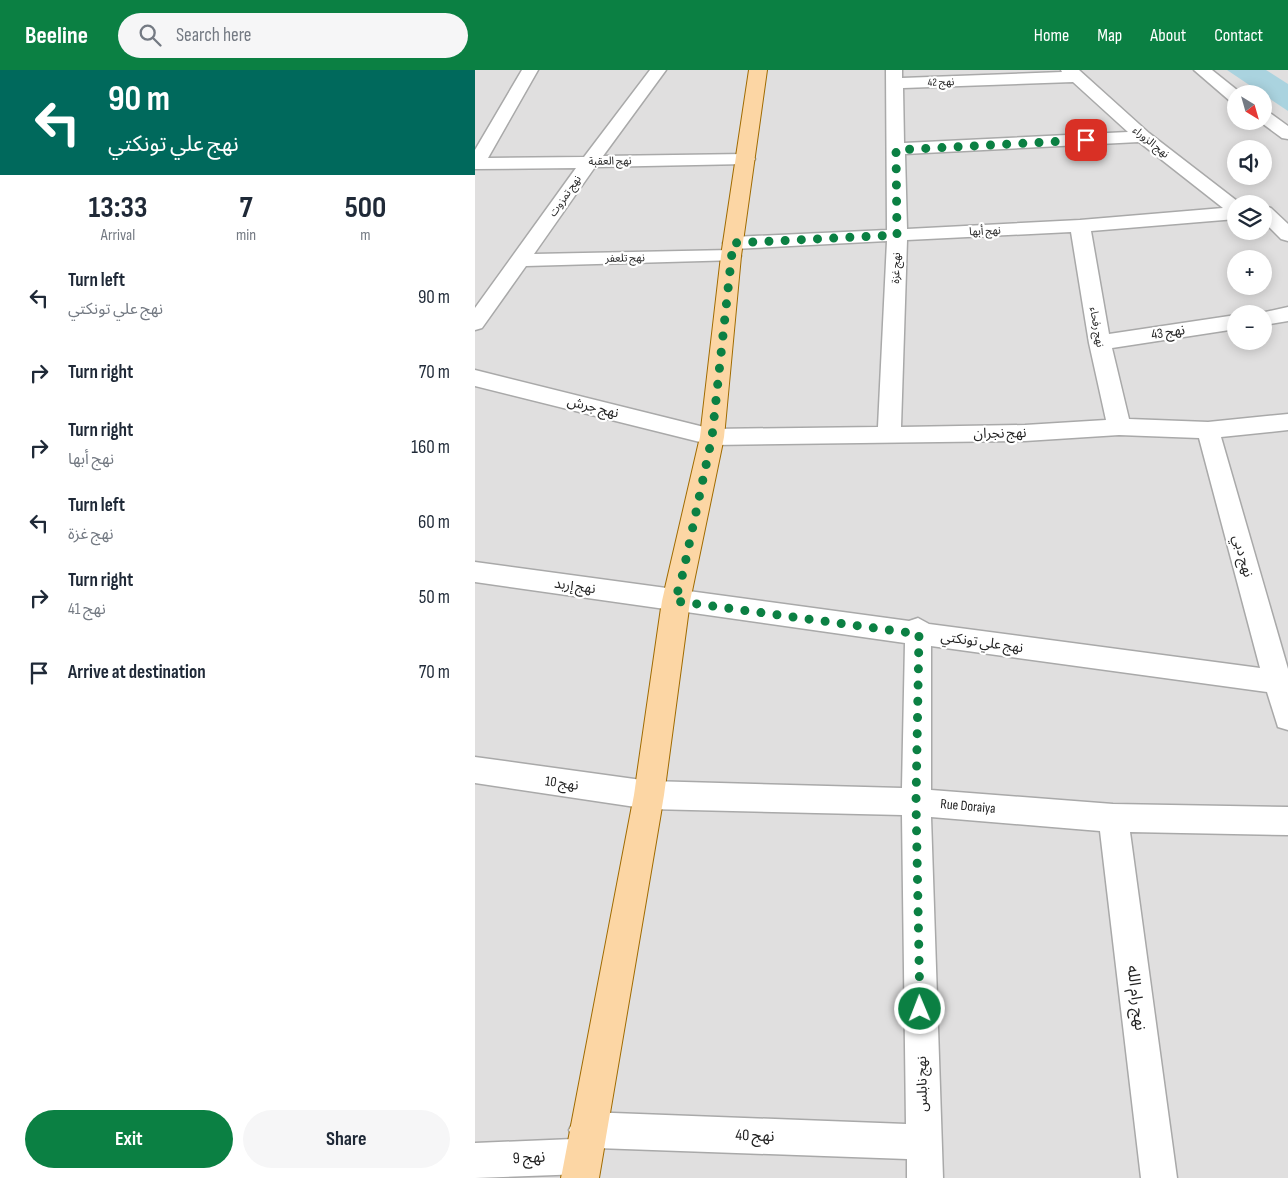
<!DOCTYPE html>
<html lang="en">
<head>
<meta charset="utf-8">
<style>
  :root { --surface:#fff; --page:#f6f6f7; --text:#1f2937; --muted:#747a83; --accent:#0b8043 }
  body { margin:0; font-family:"Sofia Sans Condensed","Noto Sans Arabic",sans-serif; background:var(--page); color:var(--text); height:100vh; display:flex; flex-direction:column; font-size:19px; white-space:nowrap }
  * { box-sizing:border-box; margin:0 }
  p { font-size:16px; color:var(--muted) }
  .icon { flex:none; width:28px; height:28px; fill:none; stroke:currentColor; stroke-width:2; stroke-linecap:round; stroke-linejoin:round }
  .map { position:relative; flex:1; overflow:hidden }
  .details { display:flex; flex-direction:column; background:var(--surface); width:475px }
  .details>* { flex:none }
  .guide { background:#00695c; color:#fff; overflow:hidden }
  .needle { width:32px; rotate:143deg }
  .buttons { position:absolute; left:752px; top:15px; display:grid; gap:10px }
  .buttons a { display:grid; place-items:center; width:45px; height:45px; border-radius:50%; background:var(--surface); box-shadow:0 2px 12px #0003; font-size:25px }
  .pin { position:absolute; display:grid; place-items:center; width:42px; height:42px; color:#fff; margin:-21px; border-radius:10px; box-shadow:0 2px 8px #0006 }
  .me { position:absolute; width:55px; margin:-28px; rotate:359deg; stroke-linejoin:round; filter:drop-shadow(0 0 4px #0008) }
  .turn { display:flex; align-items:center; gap:18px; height:105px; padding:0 25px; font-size:22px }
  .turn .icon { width:65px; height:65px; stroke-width:2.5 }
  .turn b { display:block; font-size:35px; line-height:42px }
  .eta { display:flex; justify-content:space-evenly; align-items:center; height:85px; text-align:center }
  .eta b { font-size:30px; font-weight:700; line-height:35px }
  .primary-button { display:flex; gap:10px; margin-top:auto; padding:10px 25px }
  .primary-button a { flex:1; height:58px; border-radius:30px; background:var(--accent); color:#fff; font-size:20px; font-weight:700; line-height:58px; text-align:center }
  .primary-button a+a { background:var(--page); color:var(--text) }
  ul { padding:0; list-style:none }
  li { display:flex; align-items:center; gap:15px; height:75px; padding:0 25px }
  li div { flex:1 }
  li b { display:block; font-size:19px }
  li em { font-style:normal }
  header { display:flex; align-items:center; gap:30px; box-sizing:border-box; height:70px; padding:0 25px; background:var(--accent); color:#fff }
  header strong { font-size:24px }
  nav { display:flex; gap:28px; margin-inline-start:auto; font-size:18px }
  .search { width:350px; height:45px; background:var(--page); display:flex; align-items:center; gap:12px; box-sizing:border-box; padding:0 18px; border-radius:28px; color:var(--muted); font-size:19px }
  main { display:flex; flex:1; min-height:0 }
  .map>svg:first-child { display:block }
  .residential { fill:#e0dfdf; fill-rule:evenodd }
  .water { fill:#aad3df }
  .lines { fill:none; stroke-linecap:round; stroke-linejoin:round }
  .minor-casing { stroke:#a9a9a9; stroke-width:3 }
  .major-casing { stroke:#a06b00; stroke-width:2 }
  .minor { fill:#fff; fill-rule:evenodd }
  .major { fill:#fcd6a4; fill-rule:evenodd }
  .route { stroke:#0b8043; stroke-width:9; stroke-dasharray:0 16.2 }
  .labels { text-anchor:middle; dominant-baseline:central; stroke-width:4.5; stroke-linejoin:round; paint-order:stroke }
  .far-street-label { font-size:11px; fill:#222; stroke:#fff }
  .street-label { font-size:14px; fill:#222; stroke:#fff }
  .near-street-label { font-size:16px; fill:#222; stroke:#fff }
</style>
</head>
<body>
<header>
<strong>Beeline</strong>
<div class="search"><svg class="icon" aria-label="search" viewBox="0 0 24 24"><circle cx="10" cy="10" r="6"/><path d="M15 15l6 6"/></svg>Search here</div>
<nav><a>Home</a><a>Map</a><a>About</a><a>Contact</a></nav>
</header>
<main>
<section class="details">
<div class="guide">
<div class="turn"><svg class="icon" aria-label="left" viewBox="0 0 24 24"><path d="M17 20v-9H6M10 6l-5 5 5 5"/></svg><div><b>90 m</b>نهج علي تونكتي</div></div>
</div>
<div class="eta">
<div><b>13:33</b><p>Arrival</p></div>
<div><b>7</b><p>min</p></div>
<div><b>500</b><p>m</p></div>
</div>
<ul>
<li><svg class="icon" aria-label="left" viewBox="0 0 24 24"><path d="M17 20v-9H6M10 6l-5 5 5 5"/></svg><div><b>Turn left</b><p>نهج علي تونكتي</p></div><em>90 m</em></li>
<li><svg class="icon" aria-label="right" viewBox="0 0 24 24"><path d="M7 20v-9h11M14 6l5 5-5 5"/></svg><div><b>Turn right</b></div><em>70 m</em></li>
<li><svg class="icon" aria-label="right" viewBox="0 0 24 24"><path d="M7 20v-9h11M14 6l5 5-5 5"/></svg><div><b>Turn right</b><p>نهج أبها</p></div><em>160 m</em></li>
<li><svg class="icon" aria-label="left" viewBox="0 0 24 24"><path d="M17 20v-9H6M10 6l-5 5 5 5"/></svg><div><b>Turn left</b><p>نهج غزة</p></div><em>60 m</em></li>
<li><svg class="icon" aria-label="right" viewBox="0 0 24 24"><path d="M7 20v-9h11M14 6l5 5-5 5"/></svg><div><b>Turn right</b><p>نهج 41</p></div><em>50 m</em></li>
<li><svg class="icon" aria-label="arrive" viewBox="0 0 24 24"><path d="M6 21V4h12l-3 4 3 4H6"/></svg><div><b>Arrive at destination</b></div><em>70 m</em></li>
</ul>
<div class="primary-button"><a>Exit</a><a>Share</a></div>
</section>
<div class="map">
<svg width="813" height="1108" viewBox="0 0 813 1108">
  <rect width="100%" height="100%" fill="#f2efe9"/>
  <path class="residential" d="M 0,0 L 813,0 L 813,1108 L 0,1108 ZM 761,24 L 789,24 L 789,51 L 761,51 ZM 761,79 L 789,79 L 789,106 L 761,106 ZM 761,134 L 789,134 L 789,161 L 761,161 ZM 761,189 L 789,189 L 789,216 L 761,216 ZM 761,244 L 789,244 L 789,271 L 761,271 Z"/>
  <path class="water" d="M 752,0 L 791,0 L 813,14 L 813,41 Z"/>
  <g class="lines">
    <g class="minor-casing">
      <g id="minor">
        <path d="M 47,0 L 63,0 L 13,88 L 109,87 L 175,0 L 191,0 L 128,86 L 271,84 L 277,85 L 280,89 L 277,93 L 271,94 L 120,97 L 59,184 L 256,180 L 263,182 L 266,186 L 263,190 L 51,196 L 7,258 L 0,260 L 0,238 L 101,98 L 0,99 L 0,80 Z"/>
        <path d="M 411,0 L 427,0 L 427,8 L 587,2 L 586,0 L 604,0 L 674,63 L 766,134 L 761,134 L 761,149 L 616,161 L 634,264 L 761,245 L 761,259 L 637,278 L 654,349 L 733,352 L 813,344 L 813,360 L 746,367 L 813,599 L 813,660 L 803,657 L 792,622 L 456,576 L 456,720 L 638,734 L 813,737 L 813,765 L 655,762 L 702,1108 L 666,1108 L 625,761 L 456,747 L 468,1108 L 432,1108 L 432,1089 L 122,1078 L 126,1086 L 121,1099 L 108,1104 L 0,1108 L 0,1073 L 98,1069 L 94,1060 L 100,1048 L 112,1042 L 431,1054 L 427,745 L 174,739 L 0,713 L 0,687 L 174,711 L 427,718 L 430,573 L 0,512 L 0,492 L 434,551 L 443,548 L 454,554 L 785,598 L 724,368 L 644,365 L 550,371 L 237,375 L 0,316 L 0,300 L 237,359 L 403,357 L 412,171 L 258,179 L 251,177 L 248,173 L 251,169 L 258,167 L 412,160 ZM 598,12 L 653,62 L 429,73 L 428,18 ZM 664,72 L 748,138 L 605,150 L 432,159 L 430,84 ZM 596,162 L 614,273 L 631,350 L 550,355 L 426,357 L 432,170 Z"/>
        <path d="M 719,0 L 737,0 L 767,24 L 761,24 L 761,32 L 755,31 Z"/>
        <path d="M 789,42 L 795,43 L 813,56 L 813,69 L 807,68 L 784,51 L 789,51 Z"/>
        <path d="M 789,136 L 796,138 L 813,154 L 813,171 L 806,169 L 789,152 Z"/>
        <path d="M 813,237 L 813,251 L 789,255 L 789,244 L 781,244 Z"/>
      </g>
    </g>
    <g class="major-casing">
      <path id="major" d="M 274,0 L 292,0 L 266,186 L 249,367 L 215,531 L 189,725 L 124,1108 L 86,1108 L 159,725 L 187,531 L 225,367 L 246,186 Z"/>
    </g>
    <use href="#minor" class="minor"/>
    <use href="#major" class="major"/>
  </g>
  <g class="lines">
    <path class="route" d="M 445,939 L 441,732 L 444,564 L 200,531 L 208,503 L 237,367 L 258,173 L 422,165 L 421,80 L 611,70"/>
  </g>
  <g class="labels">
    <g class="far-street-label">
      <text transform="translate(466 12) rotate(-2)">نهج 42</text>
      <text transform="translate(676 72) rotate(39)">نهج الزوراء</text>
      <text transform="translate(135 91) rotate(-1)">نهج العقبة</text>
      <text transform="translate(90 126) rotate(-55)">نهج تمزوت</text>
      <text transform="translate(510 161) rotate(-3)">نهج أبها</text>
      <text transform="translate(150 188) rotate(-1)">نهج تلعفر</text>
      <text transform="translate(421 198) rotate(-88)">نهج غزة</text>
      <text transform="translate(622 257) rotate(80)">نهج رفحاء</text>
    </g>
    <g class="street-label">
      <text transform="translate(693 262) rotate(-9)">نهج 43</text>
      <text transform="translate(118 337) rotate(14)">نهج جرش</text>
      <text transform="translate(525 363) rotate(-1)">نهج نجران</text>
      <text transform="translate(768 486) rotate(74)">نهج دبي</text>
      <text transform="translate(100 516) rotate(8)">نهج إربد</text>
      <text transform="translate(507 572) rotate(8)">نهج علي تونكتي</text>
      <text transform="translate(87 713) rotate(8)">نهج 10</text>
      <text transform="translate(493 736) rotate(5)">Rue Doraiya</text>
      <text transform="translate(447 1014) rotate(-91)">نهج نابلس</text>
    </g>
    <g class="near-street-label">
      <text transform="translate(661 928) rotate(83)">نهج رام الله</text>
      <text transform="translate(280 1066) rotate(2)">نهج 40</text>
      <text transform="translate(54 1088) rotate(-3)">نهج 9</text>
    </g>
  </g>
</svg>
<div class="buttons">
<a><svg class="needle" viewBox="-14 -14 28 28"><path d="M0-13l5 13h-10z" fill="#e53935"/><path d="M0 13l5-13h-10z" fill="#747a83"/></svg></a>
<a><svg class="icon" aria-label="sound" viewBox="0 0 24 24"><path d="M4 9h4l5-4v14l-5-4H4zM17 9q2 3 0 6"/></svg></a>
<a><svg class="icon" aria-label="layers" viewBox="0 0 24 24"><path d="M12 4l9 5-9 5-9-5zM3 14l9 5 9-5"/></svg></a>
<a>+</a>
<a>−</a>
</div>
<div class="pin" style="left:611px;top:70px;background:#d93025"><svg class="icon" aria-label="arrive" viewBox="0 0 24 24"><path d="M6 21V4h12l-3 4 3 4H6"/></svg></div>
<svg class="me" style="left:445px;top:939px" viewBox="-20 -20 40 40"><circle r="17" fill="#0b8043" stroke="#fff" stroke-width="3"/><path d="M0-11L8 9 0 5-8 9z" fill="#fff"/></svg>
</div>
</main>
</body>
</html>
